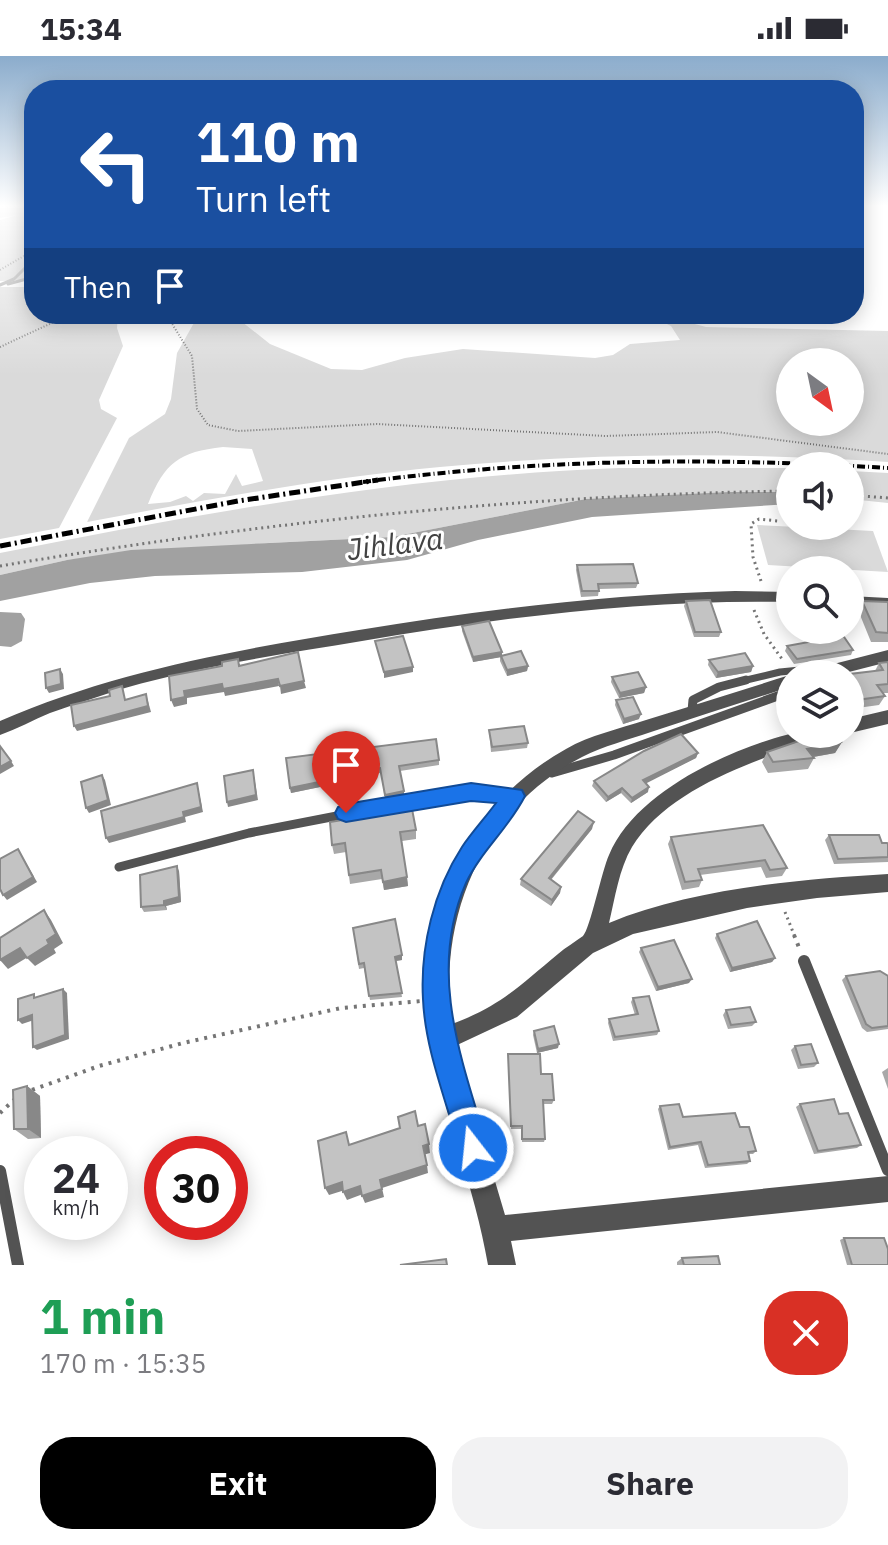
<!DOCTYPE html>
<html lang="en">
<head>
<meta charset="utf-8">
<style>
  :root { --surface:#fff; --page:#f2f2f3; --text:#2b2b33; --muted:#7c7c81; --accent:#000 }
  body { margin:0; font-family:"IBM Plex Sans",sans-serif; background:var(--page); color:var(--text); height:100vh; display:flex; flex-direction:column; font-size:30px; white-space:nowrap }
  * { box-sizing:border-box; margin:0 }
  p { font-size:26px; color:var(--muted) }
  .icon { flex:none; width:44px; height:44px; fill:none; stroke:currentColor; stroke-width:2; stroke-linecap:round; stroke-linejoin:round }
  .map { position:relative; height:1209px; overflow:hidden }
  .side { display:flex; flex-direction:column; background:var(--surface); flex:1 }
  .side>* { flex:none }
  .banner { position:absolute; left:24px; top:24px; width:840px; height:244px; border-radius:32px; box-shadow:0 4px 20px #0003; background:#1a4fa0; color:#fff; overflow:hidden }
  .needle { width:52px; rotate:147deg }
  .controls { position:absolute; left:776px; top:292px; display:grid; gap:16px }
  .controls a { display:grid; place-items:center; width:88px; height:88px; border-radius:50%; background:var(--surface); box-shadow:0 4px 20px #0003; font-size:40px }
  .speed { position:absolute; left:24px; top:1080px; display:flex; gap:16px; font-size:40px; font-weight:700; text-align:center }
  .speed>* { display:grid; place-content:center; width:104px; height:104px; border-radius:50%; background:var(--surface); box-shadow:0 4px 20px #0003; line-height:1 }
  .speed small { font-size:20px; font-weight:400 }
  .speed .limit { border:12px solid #d22; background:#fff; color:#111 }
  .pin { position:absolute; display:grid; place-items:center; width:68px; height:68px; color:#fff; margin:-82px -34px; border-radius:50% 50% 50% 0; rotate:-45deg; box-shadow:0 0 8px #0007 }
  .pin .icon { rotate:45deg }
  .me { position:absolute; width:88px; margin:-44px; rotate:344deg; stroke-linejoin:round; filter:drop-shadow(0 0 6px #0008) }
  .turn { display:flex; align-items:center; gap:28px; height:168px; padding:0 40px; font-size:36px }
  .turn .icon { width:104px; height:104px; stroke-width:2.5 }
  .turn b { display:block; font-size:56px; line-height:68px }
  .then { display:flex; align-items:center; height:76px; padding:0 40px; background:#0003; gap:16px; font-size:30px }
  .round { display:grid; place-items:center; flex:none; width:84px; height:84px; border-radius:32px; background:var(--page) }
  .overview { display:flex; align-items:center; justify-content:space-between; height:136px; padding:0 40px }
  h1 { font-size:48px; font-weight:700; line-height:60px; color:#1e9e55 }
  .cta { display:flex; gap:16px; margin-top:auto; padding:16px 40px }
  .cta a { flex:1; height:92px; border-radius:32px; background:var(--accent); color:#fff; font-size:32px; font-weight:700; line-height:92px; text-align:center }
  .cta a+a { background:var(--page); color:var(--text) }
  .status { display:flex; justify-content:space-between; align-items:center; height:56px; padding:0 40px; background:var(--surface); direction:ltr }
  .status svg { height:22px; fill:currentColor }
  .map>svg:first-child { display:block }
  .green { fill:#dadada; fill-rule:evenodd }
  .water { fill:#a1a1a1 }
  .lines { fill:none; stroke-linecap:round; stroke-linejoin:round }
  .stream { stroke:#a1a1a1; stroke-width:3 }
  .path-far2 { stroke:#757575; stroke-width:2; stroke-dasharray:1 2; stroke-linecap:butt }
  .path-far1 { stroke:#757575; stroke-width:3; stroke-dasharray:2 4; stroke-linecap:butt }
  .path { stroke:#757575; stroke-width:4; stroke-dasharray:3 6; stroke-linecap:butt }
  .lane-far2 { stroke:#535353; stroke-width:7 }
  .lane-far1 { stroke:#535353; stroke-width:9 }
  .lane { stroke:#535353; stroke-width:12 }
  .street { fill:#535353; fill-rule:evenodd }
  .rail-far1 { stroke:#000; stroke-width:4; stroke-dasharray:8 3 1 3; stroke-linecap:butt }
  .rail { stroke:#000; stroke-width:5; stroke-dasharray:11 4 2 4; stroke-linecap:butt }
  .wall { fill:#a8a8a8 }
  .shaded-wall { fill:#888 }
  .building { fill:#c3c3c3; stroke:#888; stroke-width:2 }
  .route { fill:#1a73e8; stroke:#114b97; stroke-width:2 }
  .labels { text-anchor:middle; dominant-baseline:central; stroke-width:6; stroke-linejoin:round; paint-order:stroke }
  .water-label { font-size:30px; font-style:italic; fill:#424242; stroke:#fff }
</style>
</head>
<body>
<div class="status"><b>15:34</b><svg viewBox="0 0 49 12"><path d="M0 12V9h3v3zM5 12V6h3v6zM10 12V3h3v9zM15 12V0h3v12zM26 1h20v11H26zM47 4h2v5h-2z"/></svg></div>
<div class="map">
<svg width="888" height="1209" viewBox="0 0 888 1209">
  <rect width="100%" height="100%" fill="#fff"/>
  <g class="green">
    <path d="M 0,150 L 29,150 L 26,156 L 34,154 L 34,224 L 0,225 L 0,164 L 17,159 L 0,162 Z"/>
    <path d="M 0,231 L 34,231 L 34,258 L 118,258 L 117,272 L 123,290 L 99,344 L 101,353 L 117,362 L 59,472 L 0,483 Z"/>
    <path d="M 199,258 L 232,258 L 270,288 L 331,313 L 362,314 L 405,302 L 463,293 L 595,302 L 613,299 L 630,288 L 680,284 L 671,270 L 646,258 L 680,258 L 687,266 L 706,271 L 888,275 L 888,406 C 739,396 589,397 440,411 C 322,422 205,444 87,466 L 129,382 L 165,358 L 171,343 L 177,297 ZM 850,306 L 850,366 L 790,366 L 790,306 ZM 223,391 L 252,393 L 263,425 L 242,430 L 236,418 L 225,438 L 204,437 L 193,445 L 186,440 L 170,446 L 148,448 C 165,406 179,396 223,391 Z"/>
    <path d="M 619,412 L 790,412 L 790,436 L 586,443 L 392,481 L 268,487 L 67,504 L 0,519 L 0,497 C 208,456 406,420 619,412 Z"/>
    <path d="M 850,415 L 888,417 L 888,447 L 850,443 Z"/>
    <path d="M 757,469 L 873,475 L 888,516 L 768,509 Z"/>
  </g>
  <g class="water">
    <path d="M 730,436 L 790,436 L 790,448 L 592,461 L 478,484 L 407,504 L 302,516 L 155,520 L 90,527 L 0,545 L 0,519 L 67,504 L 131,494 L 392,481 L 586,443 Z"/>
    <path d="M 0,556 L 21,557 L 25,563 L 22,585 L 11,591 L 0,590 Z"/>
  </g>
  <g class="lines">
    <g class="stream">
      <path d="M 8,228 L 34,221"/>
      <path d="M 0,229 L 14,223 L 34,203"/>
    </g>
    <g class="path-far2">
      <path d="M 0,214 L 34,194"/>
      <path d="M 166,258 L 192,300 L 197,353 L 208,369 L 238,375 L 377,368 L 606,380 L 717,376 L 888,398"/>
      <path d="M 622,258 L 624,269"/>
      <path d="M 0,291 L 71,258"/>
    </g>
    <g class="path-far1">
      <path d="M 850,439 L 888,442"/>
      <path d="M 0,510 C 262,466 524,439 790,435"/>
      <path d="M 761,525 L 753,501 L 751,468 L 759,463 L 778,465"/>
      <path d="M 754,554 L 764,578 L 782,603"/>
      <path d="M 785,856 L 795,881"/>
    </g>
    <g class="path">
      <path d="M 794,879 L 800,894"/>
      <path d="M 32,1034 L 99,1010 L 183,987 L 341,952 L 421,945"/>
      <path d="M 0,1057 L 15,1043"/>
    </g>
    <path class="lane-far2" d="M 738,626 L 780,616 L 831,611"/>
    <g class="lane-far1">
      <path d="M 692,655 L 693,644 L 719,631 L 746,624"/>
      <path d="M 552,717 L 614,699 L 786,637 L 790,627"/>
      <path d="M 397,749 L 471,736 L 513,740"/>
      <path d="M 119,811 L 249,777 L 383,751"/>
    </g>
    <g class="lane">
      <path d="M 804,905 L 888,1114"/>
      <path d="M 0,1115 L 18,1209"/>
    </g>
    <g class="street">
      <path d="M 735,535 L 790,536 L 790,546 C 646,543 505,561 362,585 C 283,598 202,610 125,632 C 100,640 75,648 50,657 C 33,664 17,673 0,679 L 0,665 C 115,615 236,594 359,574 C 484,554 608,538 735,535 Z"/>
      <path d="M 850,540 L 888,542 L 888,552 L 850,550 Z"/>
      <path d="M 888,594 L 888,606 L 841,618 L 810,618 L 812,614 L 818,612 Z"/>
      <path d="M 790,619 L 790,631 C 743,646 697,661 651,676 C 627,684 604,690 582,701 C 483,752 437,861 452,968 C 501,950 519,930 558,898 C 566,891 575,886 583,880 C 590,873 602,814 609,799 C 634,738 725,695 786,679 C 797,676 811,678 823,678 L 820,683 C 758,703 668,732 632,791 C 619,813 615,842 609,867 C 691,833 800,823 888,818 L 888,836 L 817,842 L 747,852 L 633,878 L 593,897 L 517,961 L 455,990 L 505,1159 L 888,1120 L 888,1146 L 511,1185 L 516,1209 L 488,1209 C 475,1131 443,1058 430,980 C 412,866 463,750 566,693 C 590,679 619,673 646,664 C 694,649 742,634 790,619 Z"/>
      <path d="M 888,654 L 888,668 L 850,677 L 850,663 Z"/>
    </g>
    <path class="rail-far1" d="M 363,426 C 537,403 713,401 888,412"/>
    <path class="rail" d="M 0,490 L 238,445 L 378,424"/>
  </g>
  <g class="wall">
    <path d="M 577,509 L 638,527 L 636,532 L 599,533 L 598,540 L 581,541 L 576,514 Z"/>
    <path d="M 686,545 L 721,576 L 719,581 L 694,581 L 684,550 Z"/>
    <path d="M 862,545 L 888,546 L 888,586 L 871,586 L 858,554 Z"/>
    <path d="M 462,570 L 502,599 L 528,610 L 527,615 L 507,620 L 500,605 L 500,601 L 473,606 L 462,575 Z"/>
    <path d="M 809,584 L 853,594 L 851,599 L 794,608 L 785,595 L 787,590 L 807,586 Z"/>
    <path d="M 709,604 L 753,610 L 751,616 L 716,622 L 708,609 Z"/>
    <path d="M 888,606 L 888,637 L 883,637 L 885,640 L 879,649 L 850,653 L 850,618 L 875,615 L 879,607 Z"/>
    <path d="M 612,621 L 646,631 L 644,637 L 619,642 L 611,626 Z"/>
    <path d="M 616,644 L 639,663 L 623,668 L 615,649 Z"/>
    <path d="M 489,674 L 528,687 L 527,692 L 491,696 Z"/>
    <path d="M 819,678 L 847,678 L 835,697 L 813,701 L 814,702 L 808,713 L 768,717 L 762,706 L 767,696 Z"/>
    <path d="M 698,697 L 696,702 L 645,727 L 648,736 L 631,747 L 621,737 L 606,746 L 592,730 L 594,725 Z"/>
    <path d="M 286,702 L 439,704 L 439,709 L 400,715 L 404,740 L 385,744 L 381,717 L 319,722 L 320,731 L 291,737 Z"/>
    <path d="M 408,754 L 416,774 L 416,783 L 402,785 L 408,830 L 384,834 L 382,823 L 350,828 L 346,796 L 334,798 L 332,789 Z"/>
    <path d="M 763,769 L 787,812 L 782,820 L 766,822 L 761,811 L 700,819 L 702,824 L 699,831 L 682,834 L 668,788 L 671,781 Z"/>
    <path d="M 592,773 L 551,824 L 561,831 L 560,837 L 551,850 L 520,829 L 521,823 Z"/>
    <path d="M 829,779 L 888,788 L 888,806 L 834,808 L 825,784 Z"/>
    <path d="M 179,815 L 181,846 L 166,850 L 167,854 L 144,856 L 141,851 Z"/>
    <path d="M 353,872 L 402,904 L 396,905 L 402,941 L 370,944 L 364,912 L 359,913 Z"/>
    <path d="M 717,878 L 775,902 L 772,906 L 730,916 L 715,882 Z"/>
    <path d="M 641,892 L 689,927 L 656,935 L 639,896 Z"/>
    <path d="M 846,920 L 888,920 L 888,973 L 867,976 L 862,972 L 842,924 Z"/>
    <path d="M 633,942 L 659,975 L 657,979 L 613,985 L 608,967 L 609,963 L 635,959 L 631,946 Z"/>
    <path d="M 726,954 L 756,966 L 752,970 L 728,973 L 723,959 Z"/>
    <path d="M 534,975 L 558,992 L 537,997 L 533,979 Z"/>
    <path d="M 795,990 L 818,1007 L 814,1011 L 798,1013 L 791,994 Z"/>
    <path d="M 508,998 L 541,1018 L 554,1044 L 552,1048 L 543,1048 L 545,1083 L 544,1086 L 522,1086 L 521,1073 L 511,1073 Z"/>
    <path d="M 888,1012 L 888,1033 L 882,1016 Z"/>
    <path d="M 27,1030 L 40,1040 L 41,1082 L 28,1083 L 14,1073 Z"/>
    <path d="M 800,1048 L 839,1058 L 861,1089 L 857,1092 L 814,1098 L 796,1051 Z"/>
    <path d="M 660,1050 L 683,1061 L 740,1071 L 756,1095 L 753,1098 L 748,1098 L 750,1105 L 747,1108 L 705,1112 L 698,1089 L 668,1094 L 658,1053 Z"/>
    <path d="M 844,1182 L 888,1209 L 847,1209 L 840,1184 Z"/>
    <path d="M 682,1202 L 720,1209 L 677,1209 L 677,1206 Z"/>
  </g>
  <g class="shaded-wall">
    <path d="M 502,596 L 502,601 L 473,606 L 473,601 Z"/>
    <path d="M 528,610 L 527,615 L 507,620 L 507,614 Z"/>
    <path d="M 753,610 L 751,616 L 716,622 L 718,616 Z"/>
    <path d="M 413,611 L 413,616 L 384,622 L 384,616 Z"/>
    <path d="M 60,613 L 63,618 L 64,633 L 49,637 L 46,632 Z"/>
    <path d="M 278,623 L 279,630 L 225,640 L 224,636 L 187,642 L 187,648 L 174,651 L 171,644 L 184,635 L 222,628 Z"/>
    <path d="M 304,625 L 306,632 L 281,638 L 280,630 Z"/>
    <path d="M 646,631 L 644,637 L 619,642 L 620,637 Z"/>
    <path d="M 146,638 L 151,656 L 77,675 L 74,670 Z"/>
    <path d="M 641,658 L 639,663 L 623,668 L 624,663 Z"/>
    <path d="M 847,678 L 835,697 L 802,703 L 807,693 L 838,687 L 840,682 Z"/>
    <path d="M 698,697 L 696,702 L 641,730 L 643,724 Z"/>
    <path d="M 11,705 L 14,710 L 0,718 L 0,711 Z"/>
    <path d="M 253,714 L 258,744 L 228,751 L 227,746 Z"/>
    <path d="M 102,719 L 105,724 L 111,749 L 89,757 L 86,752 Z"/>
    <path d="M 319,726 L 320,731 L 291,737 L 290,732 Z"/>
    <path d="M 197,727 L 203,756 L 185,761 L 186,766 L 109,787 L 106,782 L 183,756 Z"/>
    <path d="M 649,731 L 648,736 L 631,747 L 632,742 Z"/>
    <path d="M 622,732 L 621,737 L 606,746 L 608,741 Z"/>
    <path d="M 404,735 L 404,740 L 385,744 L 385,739 Z"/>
    <path d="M 594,766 L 592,773 L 547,828 L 549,822 Z"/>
    <path d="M 18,793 L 37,826 L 7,844 L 3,839 Z"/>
    <path d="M 177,810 L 179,815 L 181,846 L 166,850 L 167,854 L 164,849 L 164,845 Z"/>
    <path d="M 407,821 L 408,830 L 384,834 L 383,826 Z"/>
    <path d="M 561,831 L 560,837 L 551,850 L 552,844 Z"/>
    <path d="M 44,854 L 51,864 L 63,887 L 54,893 L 56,897 L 35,910 L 27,902 L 47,884 Z"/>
    <path d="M 20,892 L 28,901 L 8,913 L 0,904 Z"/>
    <path d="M 402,899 L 402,904 L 395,905 L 395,901 Z"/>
    <path d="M 775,902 L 772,906 L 730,916 L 732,912 Z"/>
    <path d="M 692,923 L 689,927 L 656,935 L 658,931 Z"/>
    <path d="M 63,933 L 67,937 L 69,983 L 37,994 L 33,991 Z"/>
    <path d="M 32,959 L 37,963 L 22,968 L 18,964 Z"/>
    <path d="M 559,988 L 558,992 L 537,997 L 538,993 Z"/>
    <path d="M 27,1030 L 40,1040 L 41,1082 L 28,1073 Z"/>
    <path d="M 429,1088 L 430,1097 L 423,1099 L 423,1090 Z"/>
    <path d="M 427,1109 L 428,1117 L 382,1132 L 384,1141 L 365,1147 L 362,1140 L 380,1124 Z"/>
    <path d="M 342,1126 L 345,1134 L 329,1139 L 325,1132 Z"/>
    <path d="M 360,1130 L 363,1138 L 347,1144 L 343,1136 Z"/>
  </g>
  <g class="building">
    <path d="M 633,508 L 638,527 L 598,528 L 599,535 L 582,535 L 577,509 Z"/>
    <path d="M 710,544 L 721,576 L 695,576 L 686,545 Z"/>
    <path d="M 862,545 L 888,546 L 888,577 L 876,576 Z"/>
    <path d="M 489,565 L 502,596 L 473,601 L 462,570 Z"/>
    <path d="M 842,578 L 853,594 L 797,603 L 787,590 L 809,586 L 809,584 Z"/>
    <path d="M 403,580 L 413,611 L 384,616 L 375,585 Z"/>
    <path d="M 521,595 L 528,610 L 507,614 L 501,600 Z"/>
    <path d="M 298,596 L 304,625 L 280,630 L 278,623 L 223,633 L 222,628 L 184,635 L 185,641 L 171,644 L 169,620 L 222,610 L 222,606 L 238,603 L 239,610 Z"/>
    <path d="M 745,597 L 753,610 L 718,616 L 709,604 Z"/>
    <path d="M 888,606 L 888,628 L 877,629 L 885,640 L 850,645 L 850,618 L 883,614 L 879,607 Z"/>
    <path d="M 60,613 L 61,628 L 46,632 L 45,617 Z"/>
    <path d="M 638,616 L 646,631 L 620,637 L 612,621 Z"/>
    <path d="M 122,630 L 125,644 L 146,638 L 148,650 L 74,670 L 71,649 L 110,640 L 109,634 Z"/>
    <path d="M 633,641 L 641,658 L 624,663 L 616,644 Z"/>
    <path d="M 524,670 L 528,687 L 492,691 L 489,674 Z"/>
    <path d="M 681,678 L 698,697 L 643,724 L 649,731 L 632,742 L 622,732 L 608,741 L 594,725 L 644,695 Z"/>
    <path d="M 819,678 L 835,678 L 841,686 L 807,693 L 814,702 L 773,706 L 767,696 Z"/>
    <path d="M 436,683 L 439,704 L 399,710 L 404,735 L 385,739 L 380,712 L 318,717 L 319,726 L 290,732 L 286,702 Z"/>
    <path d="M 0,690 L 11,705 L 0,711 Z"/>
    <path d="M 253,714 L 256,739 L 227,746 L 224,720 Z"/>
    <path d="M 102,719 L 108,744 L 86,752 L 81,726 Z"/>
    <path d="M 197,727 L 201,751 L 183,756 L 184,761 L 106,782 L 101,755 Z"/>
    <path d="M 406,746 L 408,754 L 412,753 L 416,774 L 400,776 L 407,821 L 383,826 L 381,814 L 349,819 L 345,787 L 332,789 L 330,766 L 374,759 L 373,752 Z"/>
    <path d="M 578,755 L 594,766 L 549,822 L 561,831 L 552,844 L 521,823 Z"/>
    <path d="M 763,769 L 787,812 L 770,814 L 765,804 L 698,813 L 702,824 L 685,826 L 671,781 Z"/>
    <path d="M 829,779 L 879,779 L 882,787 L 887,787 L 888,788 L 888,801 L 838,803 Z"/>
    <path d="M 18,793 L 33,821 L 3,839 L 0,833 L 0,803 Z"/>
    <path d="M 177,810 L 179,841 L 164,845 L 164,849 L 141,851 L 140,819 Z"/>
    <path d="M 44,854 L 56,878 L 47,884 L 49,888 L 27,902 L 20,892 L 0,904 L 0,882 Z"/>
    <path d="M 395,863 L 402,899 L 395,901 L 402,937 L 369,940 L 364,907 L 359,908 L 353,872 Z"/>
    <path d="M 757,865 L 775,902 L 732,912 L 717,878 Z"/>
    <path d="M 674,884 L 692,923 L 658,931 L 641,892 Z"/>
    <path d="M 880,915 L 888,920 L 888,970 L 872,972 L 866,968 L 846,920 Z"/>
    <path d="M 63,933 L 65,979 L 33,991 L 32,959 L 18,964 L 18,943 L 34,938 L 34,942 Z"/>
    <path d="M 649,940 L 659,975 L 615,981 L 609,963 L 638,958 L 633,942 Z"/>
    <path d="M 750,951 L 756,966 L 731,969 L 726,954 Z"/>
    <path d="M 554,970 L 559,988 L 538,993 L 534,975 Z"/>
    <path d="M 811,988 L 818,1007 L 801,1009 L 795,990 Z"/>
    <path d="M 508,998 L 540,998 L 541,1018 L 552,1018 L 554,1044 L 543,1044 L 545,1083 L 522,1083 L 522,1070 L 511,1070 Z"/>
    <path d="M 27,1030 L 28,1073 L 14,1073 L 13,1034 Z"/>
    <path d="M 834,1043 L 839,1058 L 848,1057 L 861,1089 L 818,1095 L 800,1048 Z"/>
    <path d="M 679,1048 L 683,1061 L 735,1057 L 740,1071 L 749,1071 L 756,1095 L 748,1096 L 750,1105 L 708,1109 L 701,1086 L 670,1091 L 660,1050 Z"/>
    <path d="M 415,1055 L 418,1070 L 425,1068 L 429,1088 L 423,1090 L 427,1109 L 380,1124 L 382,1133 L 362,1140 L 360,1130 L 343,1136 L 342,1126 L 325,1132 L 318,1085 L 346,1076 L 349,1089 L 400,1072 L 398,1061 Z"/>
    <path d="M 844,1182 L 884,1182 L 888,1193 L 888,1209 L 852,1209 Z"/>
    <path d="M 718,1200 L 720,1209 L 684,1209 L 682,1202 Z"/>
    <path d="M 446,1203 L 447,1209 L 400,1209 Z"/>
  </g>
  <linearGradient id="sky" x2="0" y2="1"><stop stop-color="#8baccc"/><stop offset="0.47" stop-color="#fff"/><stop offset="1" stop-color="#fff" stop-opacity="0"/></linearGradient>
  <rect width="888" height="319" fill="url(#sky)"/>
  <path class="route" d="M 471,727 L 522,734 L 525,740 C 509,772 481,795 466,827 C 427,916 462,1005 488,1092 L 483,1102 L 473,1106 L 463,1102 L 459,1092 C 446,1044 425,993 423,943 C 420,891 434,834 462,791 C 472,776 485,762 496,747 L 471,745 L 346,766 L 338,763 L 335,757 L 338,751 L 346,748 Z"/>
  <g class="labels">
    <g class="water-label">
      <text transform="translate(395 487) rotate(-7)">Jihlava</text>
    </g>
  </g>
</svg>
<div class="controls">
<a><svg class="needle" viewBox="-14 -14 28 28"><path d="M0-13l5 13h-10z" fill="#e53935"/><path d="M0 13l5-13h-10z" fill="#7c7c81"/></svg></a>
<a><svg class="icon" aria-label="sound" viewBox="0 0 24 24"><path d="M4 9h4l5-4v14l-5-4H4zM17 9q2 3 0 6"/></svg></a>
<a><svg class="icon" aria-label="search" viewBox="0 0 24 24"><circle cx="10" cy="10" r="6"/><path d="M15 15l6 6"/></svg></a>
<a><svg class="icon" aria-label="layers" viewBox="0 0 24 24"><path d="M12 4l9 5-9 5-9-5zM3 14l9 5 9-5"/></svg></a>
</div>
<div class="speed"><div>24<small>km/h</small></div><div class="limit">30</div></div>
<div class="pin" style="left:346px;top:757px;background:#d93025"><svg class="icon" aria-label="arrive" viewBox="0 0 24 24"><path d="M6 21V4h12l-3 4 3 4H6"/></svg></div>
<svg class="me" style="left:473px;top:1092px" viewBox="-20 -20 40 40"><circle r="17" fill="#1a73e8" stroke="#fff" stroke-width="3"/><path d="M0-11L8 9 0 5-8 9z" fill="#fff"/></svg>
<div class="banner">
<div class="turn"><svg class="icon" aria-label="left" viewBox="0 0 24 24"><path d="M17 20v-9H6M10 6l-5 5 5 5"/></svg><div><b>110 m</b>Turn left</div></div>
<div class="then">Then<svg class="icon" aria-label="arrive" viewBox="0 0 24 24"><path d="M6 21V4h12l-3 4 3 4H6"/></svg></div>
</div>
</div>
<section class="side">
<div class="overview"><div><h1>1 min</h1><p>170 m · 15:35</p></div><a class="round" style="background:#d93025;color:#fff"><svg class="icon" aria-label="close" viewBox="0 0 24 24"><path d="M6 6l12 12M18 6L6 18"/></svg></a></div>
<div class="cta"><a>Exit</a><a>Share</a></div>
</section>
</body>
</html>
